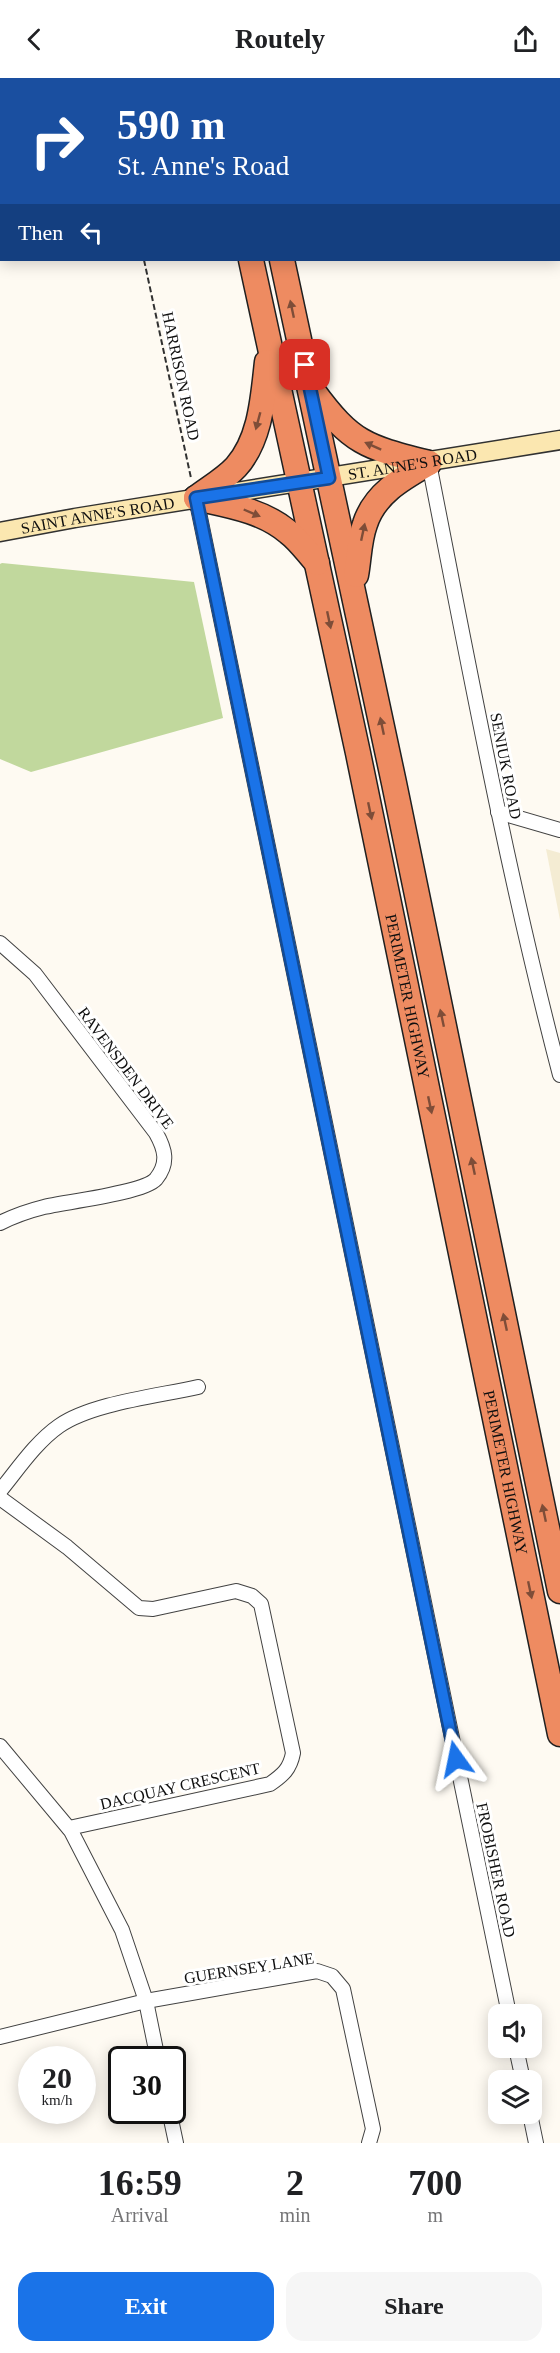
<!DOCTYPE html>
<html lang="en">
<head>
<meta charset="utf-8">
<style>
  :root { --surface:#fff; --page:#f6f6f6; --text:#202124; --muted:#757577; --accent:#1a73e8 }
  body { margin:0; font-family:Georgia,serif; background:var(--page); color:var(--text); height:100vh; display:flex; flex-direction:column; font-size:22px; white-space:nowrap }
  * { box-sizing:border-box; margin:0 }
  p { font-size:20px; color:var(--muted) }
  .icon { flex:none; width:33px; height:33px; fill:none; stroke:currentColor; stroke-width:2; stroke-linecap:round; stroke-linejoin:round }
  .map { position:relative; height:2065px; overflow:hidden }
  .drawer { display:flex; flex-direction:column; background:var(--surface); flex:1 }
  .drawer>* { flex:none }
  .banner { position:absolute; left:0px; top:0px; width:561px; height:183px; box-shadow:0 3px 15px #0003; background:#1a4fa0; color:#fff; overflow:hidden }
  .controls { position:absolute; left:488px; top:1926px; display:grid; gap:12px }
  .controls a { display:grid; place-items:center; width:54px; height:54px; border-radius:12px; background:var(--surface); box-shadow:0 3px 15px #0003; font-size:30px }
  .speed { position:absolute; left:18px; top:1968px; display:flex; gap:12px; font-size:30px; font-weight:700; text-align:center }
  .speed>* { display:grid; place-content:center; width:78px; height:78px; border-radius:50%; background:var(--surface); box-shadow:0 3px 15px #0003; line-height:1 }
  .speed small { font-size:15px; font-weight:400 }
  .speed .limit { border:3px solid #111; border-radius:9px; background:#fff; color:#111 }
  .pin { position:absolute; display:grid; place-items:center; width:51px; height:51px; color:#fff; margin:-26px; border-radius:12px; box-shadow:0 3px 9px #0006 }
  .me { position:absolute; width:66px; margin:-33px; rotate:348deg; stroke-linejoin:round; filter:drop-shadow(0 0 4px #0008) }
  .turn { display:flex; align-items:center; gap:21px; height:126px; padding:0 18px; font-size:27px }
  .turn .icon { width:78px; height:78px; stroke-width:2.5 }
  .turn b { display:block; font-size:42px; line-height:51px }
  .then { display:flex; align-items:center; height:57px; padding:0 18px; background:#0003; gap:12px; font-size:22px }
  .eta { display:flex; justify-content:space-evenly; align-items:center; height:102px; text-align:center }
  .eta b { font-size:36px; font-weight:800; line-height:42px }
  .cta { display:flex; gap:12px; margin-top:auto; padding:12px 18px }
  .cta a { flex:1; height:69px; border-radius:18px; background:var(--accent); color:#fff; font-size:24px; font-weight:800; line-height:69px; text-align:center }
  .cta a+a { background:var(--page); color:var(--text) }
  header { display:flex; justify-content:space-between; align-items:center; height:78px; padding:0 18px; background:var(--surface); font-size:27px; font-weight:800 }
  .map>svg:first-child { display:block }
  .farmland { fill:#f4ecd3 }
  .forest { fill:#c1d89d }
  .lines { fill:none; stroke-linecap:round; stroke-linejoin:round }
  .street-casing { stroke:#424242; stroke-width:16 }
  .secondary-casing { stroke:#313131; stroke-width:21 }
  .highway-casing { stroke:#202020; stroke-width:27 }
  .path { stroke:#313131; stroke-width:2; stroke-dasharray:6 3; stroke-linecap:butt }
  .street { stroke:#fff; stroke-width:14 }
  .secondary { stroke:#fbe7b0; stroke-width:18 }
  .highway { stroke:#ee8b61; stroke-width:24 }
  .oneway { fill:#7e4d38 }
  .route-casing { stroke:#114b97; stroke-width:15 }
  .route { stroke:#1a73e8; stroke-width:10 }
  .labels { text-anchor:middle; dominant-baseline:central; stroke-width:6; stroke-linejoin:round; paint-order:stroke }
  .street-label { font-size:16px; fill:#0f0f0f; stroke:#fff }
</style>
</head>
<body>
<header><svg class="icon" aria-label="back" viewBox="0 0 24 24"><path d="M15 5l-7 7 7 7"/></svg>Routely<svg class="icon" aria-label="share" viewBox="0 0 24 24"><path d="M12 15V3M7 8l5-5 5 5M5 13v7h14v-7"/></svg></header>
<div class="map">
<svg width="560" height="2065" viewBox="0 0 560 2065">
  <rect width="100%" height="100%" fill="#fefaf2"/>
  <path class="farmland" d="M 546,771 L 560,775 L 560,842 Z"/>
  <path class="forest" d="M 2,485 L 194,504 L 223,640 L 31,694 L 0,681 L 0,486 Z"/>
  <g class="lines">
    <g class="street-casing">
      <g id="street">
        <path d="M 42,2 L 42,0"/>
        <path d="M 0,114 L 2,111"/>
        <path d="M 429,385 C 469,589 507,795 560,997"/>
        <path d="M 196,420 L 509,1936"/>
        <path d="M 498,734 L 560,752"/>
        <path d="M 0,865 L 35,896 L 156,1055 C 165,1071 169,1085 156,1101 C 144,1115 65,1124 44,1129 C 28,1133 14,1138 0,1145"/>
        <path d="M 0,1413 C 18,1391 36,1364 59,1348 C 92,1325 159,1318 198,1309"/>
        <path d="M 0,1420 L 67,1469 L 139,1530 L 153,1531 L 236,1513 L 252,1518 L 261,1526 L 293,1675 C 290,1691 283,1697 270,1706 L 69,1750"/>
        <path d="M 0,1668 L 71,1753 L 122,1852 L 146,1923 L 158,1982"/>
        <path d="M 0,1959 L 146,1923 L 317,1893 L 332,1898 L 343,1911 L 373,2051 L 369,2065"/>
        <path d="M 516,1970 L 523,2002"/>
        <path d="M 169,2032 L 176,2065"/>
        <path d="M 530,2036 L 536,2065"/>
      </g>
    </g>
    <g class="secondary-casing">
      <g id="secondary">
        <path id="s1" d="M 0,454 L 75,440 L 560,362"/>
      </g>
    </g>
    <g class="highway-casing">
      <g id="highway">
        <path d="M 212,0 L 213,2"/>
        <path d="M 243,0 L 243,2"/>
        <path id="s2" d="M 251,182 L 358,675 L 560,1656"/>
        <path d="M 282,182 L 394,705 L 560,1513"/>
        <path d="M 313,313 C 352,366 366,369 429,385"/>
        <path d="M 196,420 C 209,410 225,401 236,389 C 261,361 263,319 267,284"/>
        <path d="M 196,420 C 227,427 262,432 288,454 C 299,462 307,474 317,485"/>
        <path d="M 356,497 C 359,481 359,462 365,446 C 375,415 403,400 429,385"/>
      </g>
    </g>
    <g class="path">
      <path d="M 104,0 L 104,2"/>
      <path d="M 144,182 L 191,400"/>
    </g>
    <use href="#street" class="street"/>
    <use href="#secondary" class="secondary"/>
    <use href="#highway" class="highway"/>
  </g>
  <defs><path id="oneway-solid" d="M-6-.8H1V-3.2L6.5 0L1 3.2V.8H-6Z" transform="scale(1.5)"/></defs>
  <g class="oneway">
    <use href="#oneway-solid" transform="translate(292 231) rotate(-102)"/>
    <use href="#oneway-solid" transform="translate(258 343) rotate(105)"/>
    <use href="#oneway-solid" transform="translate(373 368) rotate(-156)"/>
    <use href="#oneway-solid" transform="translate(252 435) rotate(23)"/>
    <use href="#oneway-solid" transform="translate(363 454) rotate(-78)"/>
    <use href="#oneway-solid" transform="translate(329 542) rotate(78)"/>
    <use href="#oneway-solid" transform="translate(382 648) rotate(-102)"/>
    <use href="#oneway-solid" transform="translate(370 733) rotate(78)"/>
    <use href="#oneway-solid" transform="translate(442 940) rotate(-102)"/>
    <use href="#oneway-solid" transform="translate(430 1027) rotate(78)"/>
    <use href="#oneway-solid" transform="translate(473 1088) rotate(-102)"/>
    <use href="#oneway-solid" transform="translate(505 1244) rotate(-102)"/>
    <use href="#oneway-solid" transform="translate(544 1435) rotate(-102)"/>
    <use href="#oneway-solid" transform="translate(530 1512) rotate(78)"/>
  </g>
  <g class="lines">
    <g class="route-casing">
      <path id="route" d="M 305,287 L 329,400 L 196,420 L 456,1681"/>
    </g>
    <use href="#route" class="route"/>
  </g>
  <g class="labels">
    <g class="street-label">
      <text transform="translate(181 298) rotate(78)">HARRISON ROAD</text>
      <text stroke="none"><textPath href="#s1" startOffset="418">ST. ANNE'S ROAD</textPath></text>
      <text stroke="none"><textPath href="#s1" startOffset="99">SAINT ANNE'S ROAD</textPath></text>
      <text transform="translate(506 688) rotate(79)">SENIUK ROAD</text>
      <text stroke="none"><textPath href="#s2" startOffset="753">PERIMETER HIGHWAY</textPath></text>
      <text transform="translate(126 990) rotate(53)">RAVENSDEN DRIVE</text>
      <text stroke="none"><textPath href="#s2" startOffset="1239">PERIMETER HIGHWAY</textPath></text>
      <text transform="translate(180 1708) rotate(-13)">DACQUAY CRESCENT</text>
      <text transform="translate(496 1792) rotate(78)">FROBISHER ROAD</text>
      <text transform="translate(249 1890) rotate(-9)">GUERNSEY LANE</text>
    </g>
  </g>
</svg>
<div class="controls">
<a><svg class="icon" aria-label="sound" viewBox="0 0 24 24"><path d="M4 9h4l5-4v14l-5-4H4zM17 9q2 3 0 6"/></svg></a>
<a><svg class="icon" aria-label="layers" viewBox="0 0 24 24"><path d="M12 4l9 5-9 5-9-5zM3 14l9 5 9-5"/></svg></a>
</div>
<div class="speed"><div>20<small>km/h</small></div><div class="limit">30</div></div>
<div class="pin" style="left:305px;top:287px;background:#d93025"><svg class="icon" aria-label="arrive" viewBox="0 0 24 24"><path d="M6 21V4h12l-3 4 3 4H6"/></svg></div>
<svg class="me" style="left:456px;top:1681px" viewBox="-20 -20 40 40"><path d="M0-17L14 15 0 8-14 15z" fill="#1a73e8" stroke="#fff" stroke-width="4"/></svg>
<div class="banner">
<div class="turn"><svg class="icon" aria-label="right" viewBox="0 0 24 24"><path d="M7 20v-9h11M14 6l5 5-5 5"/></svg><div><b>590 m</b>St. Anne's Road</div></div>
<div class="then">Then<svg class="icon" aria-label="left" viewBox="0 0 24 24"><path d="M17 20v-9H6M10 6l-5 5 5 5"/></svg></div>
</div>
</div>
<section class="drawer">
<div class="eta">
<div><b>16:59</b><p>Arrival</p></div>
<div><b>2</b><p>min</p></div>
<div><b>700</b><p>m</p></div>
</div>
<div class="cta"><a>Exit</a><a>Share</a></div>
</section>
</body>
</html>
